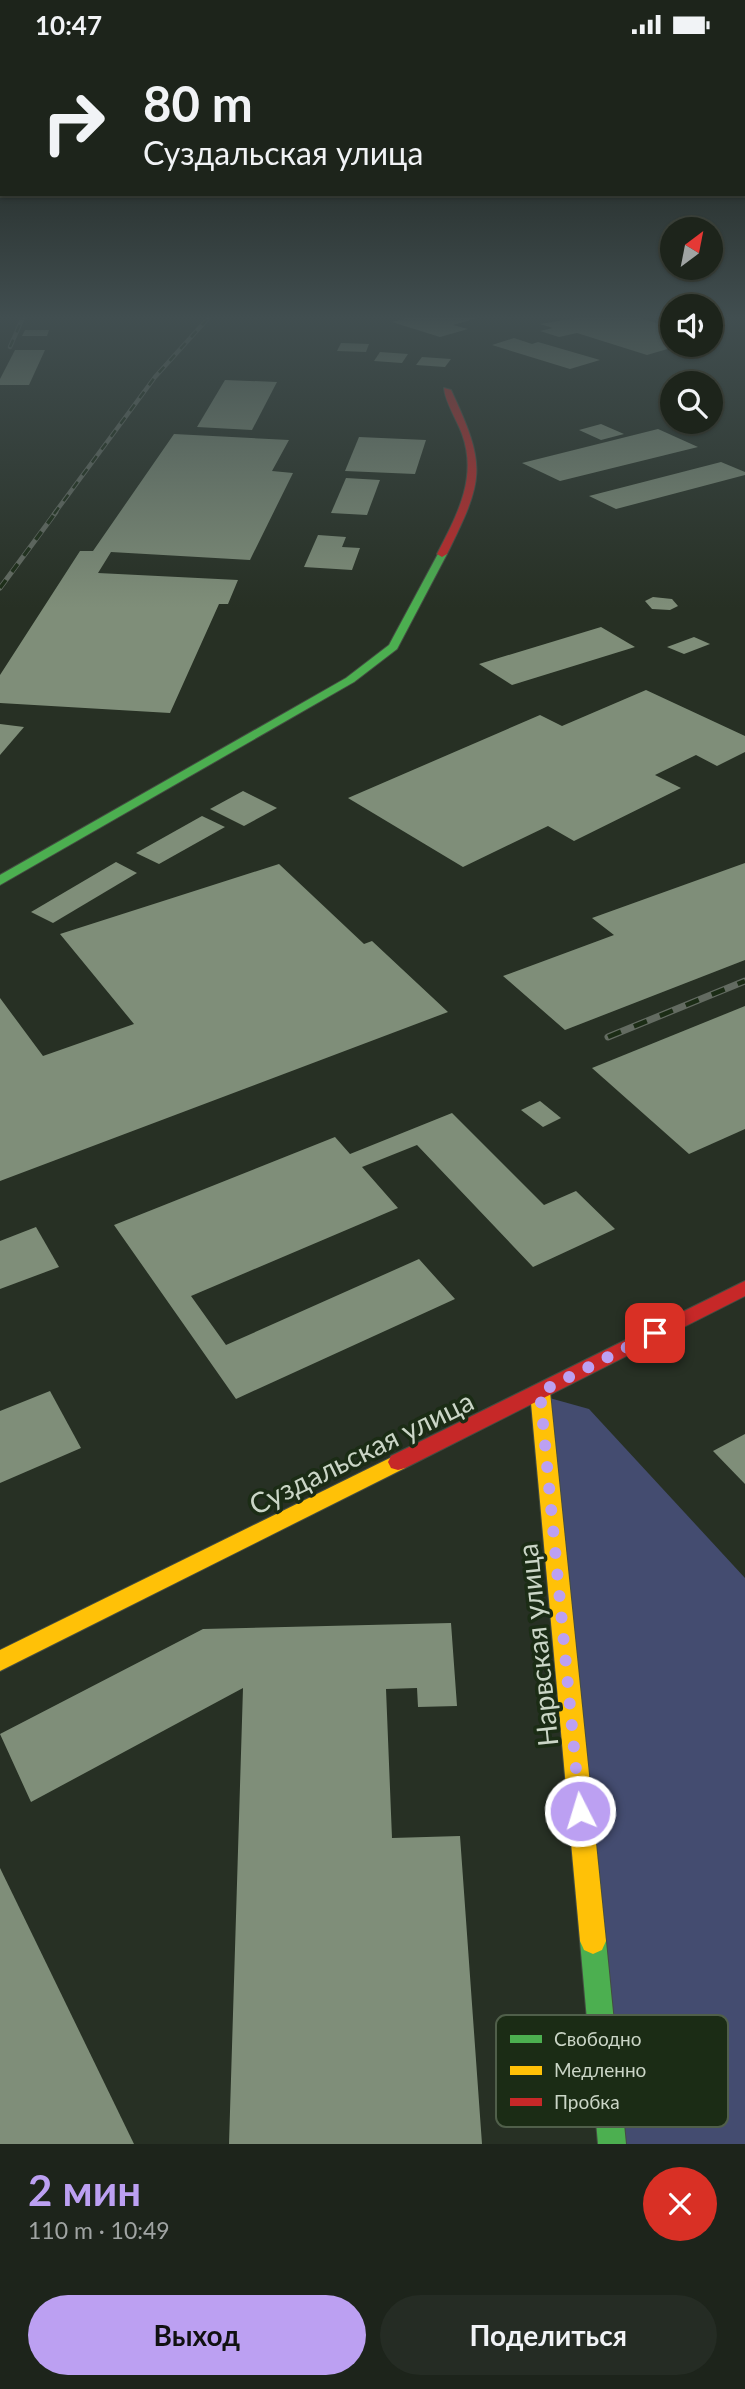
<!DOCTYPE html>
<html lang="ru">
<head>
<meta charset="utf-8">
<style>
  :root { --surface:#1d241b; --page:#252c24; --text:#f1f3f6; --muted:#a0a4a3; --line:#3b413a; --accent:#bca0f2 }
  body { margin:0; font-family:Lato,sans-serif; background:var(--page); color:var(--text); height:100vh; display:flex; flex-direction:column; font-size:26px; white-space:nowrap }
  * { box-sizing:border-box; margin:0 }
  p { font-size:23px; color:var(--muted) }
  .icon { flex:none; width:38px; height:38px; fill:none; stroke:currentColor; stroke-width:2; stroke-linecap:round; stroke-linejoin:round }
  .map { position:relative; height:2095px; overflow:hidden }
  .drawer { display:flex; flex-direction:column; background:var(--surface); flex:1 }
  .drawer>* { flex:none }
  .guide { position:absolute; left:0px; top:0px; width:746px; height:147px; box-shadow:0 2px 5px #0004,0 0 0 2px var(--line); background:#1d241b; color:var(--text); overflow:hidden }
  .needle { width:46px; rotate:32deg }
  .tools { position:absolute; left:660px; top:168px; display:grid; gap:14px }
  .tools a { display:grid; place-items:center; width:63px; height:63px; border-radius:50%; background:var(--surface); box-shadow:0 2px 5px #0004,0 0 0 2px var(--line); font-size:35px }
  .pin { position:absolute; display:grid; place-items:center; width:60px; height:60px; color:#fff; margin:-30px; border-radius:14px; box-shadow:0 4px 10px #0006 }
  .me { position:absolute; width:77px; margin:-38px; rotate:355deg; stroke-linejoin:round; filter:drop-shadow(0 0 5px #0008) }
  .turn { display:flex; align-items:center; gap:24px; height:147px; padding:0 28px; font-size:32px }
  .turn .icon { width:91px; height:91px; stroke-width:2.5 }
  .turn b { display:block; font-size:49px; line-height:60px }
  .round { display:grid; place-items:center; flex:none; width:74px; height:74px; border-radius:37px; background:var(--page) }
  .summary { display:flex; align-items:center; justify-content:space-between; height:119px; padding:0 28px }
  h1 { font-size:42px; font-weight:700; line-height:52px; color:var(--accent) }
  .cta { display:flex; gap:14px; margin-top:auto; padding:14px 28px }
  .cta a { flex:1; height:80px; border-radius:42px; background:var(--accent); color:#111; font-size:28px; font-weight:700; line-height:80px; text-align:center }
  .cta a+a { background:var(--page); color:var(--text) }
  .status { display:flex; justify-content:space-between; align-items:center; height:49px; padding:0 35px; background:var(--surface); direction:ltr }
  .status svg { height:19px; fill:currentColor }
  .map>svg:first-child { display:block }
  .green { fill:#444c70 }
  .building { fill:#7f8e79 }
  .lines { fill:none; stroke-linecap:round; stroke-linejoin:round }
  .fast-casing { stroke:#444d42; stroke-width:2 }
  .slow-casing { stroke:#444d42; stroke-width:2 }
  .jam-casing { stroke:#444d42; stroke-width:2 }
  .fast { fill:#4caf50; fill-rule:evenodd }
  .slow { fill:#ffc107; fill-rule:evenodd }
  .jam { fill:#c62828; fill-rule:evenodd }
  .rail-far2-casing { stroke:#636b61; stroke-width:4.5 }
  .rail-far1-casing { stroke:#636b61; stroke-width:5 }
  .rail-casing { stroke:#636b61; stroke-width:7 }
  .rail-far2 { stroke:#1b2c15; stroke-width:2.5; stroke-dasharray:8; stroke-linecap:butt }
  .rail-far1 { stroke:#1b2c15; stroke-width:3.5; stroke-dasharray:10; stroke-linecap:butt }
  .rail { stroke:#1b2c15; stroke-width:4.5; stroke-dasharray:14; stroke-linecap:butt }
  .route { stroke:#bca0f2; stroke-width:12; stroke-dasharray:0 21.6 }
  .labels { text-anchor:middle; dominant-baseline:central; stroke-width:7; stroke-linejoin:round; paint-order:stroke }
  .near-street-label { font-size:28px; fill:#cad5c6; stroke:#1b2c15 }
  .key { fill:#1b2c15; stroke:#505f4a; stroke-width:2 }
  .key-label { font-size:19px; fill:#cad5c6 }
</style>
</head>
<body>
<div class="status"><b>10:47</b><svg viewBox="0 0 49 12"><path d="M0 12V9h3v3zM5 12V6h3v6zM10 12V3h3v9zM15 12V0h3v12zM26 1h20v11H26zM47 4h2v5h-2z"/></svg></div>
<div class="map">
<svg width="745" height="2095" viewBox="0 0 745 2095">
  <rect width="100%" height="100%" fill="#273024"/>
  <path class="green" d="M 546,1348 L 589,1360 L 745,1529 L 745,2095 L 622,2095 Z"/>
  <g class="building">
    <path d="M 394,266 L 484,266 L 484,267 L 453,276 L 468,280 L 440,288 L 392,273 L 404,270 Z"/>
    <path d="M 568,266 L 630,266 L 672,279 L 672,296 L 681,296 L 647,306 L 577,284 L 559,288 L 540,282 L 553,279 L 540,275 L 576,269 Z"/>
    <path d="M 25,281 L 49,281 L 47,287 L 22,287 Z"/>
    <path d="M 514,289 L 532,295 L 538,293 L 600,311 L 570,320 L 492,296 Z"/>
    <path d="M 341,294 L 369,295 L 366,303 L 337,302 Z"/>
    <path d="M 15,301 L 45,301 L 29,336 L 0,336 L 0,330 Z"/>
    <path d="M 380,303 L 408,305 L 402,314 L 374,312 Z"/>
    <path d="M 422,308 L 451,310 L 445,318 L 416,316 Z"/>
    <path d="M 225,331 L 277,333 L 252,381 L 197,378 Z"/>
    <path d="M 601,375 L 624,385 L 601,391 L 579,381 Z"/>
    <path d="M 658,380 L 698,398 L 560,432 L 522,414 Z"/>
    <path d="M 174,385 L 289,391 L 272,422 L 293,424 L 250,511 L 111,503 L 98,524 L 238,531 L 228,555 L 219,555 L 170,664 L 0,654 L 0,626 L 80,502 L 93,502 Z"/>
    <path d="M 359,388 L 426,391 L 415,425 L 345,422 Z"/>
    <path d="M 721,413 L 745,423 L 745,426 L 616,460 L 589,447 Z"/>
    <path d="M 346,429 L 380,431 L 367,466 L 331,464 Z"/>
    <path d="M 318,486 L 346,488 L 342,498 L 360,499 L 352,521 L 304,518 Z"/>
    <path d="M 653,548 L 672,550 L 678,557 L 670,561 L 652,560 L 645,552 Z"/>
    <path d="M 601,578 L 635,598 L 512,636 L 479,615 Z"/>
    <path d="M 694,588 L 710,595 L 684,605 L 667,598 Z"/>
    <path d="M 646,641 L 745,687 L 745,703 L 717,717 L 696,706 L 655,726 L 681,739 L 574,792 L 548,777 L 463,818 L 348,749 L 540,666 L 562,677 Z"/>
    <path d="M 0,675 L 24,678 L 0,706 Z"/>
    <path d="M 243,742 L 277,759 L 244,777 L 210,760 Z"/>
    <path d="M 202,767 L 225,778 L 159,815 L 136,804 Z"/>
    <path d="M 116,813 L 137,824 L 53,874 L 31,863 Z"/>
    <path d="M 745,814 L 745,911 L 565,981 L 503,927 L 614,886 L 592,869 Z"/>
    <path d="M 279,815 L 364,895 L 372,892 L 448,963 L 0,1132 L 0,949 L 43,1007 L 134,975 L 60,885 Z"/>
    <path d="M 745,957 L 745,1080 L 689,1105 L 592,1019 Z"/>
    <path d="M 540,1052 L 561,1069 L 543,1078 L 521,1061 Z"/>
    <path d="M 452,1064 L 544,1156 L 576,1142 L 615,1180 L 533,1218 L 417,1096 L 362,1118 L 398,1159 L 191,1247 L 226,1296 L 419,1210 L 455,1250 L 236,1350 L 114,1176 L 335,1088 L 350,1105 Z"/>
    <path d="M 36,1178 L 59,1218 L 0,1240 L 0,1192 Z"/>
    <path d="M 50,1342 L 81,1399 L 0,1434 L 0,1362 Z"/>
    <path d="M 745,1385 L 745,1435 L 713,1402 Z"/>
    <path d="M 451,1574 L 457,1657 L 418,1658 L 417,1639 L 386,1640 L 392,1789 L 460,1787 L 482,2095 L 229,2095 L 243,1639 L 31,1753 L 0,1685 L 203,1580 Z"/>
    <path d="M 0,1819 L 134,2095 L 0,2095 Z"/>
  </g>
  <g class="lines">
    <g class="fast-casing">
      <g id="fast">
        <path d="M 439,503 L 447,505 L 397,600 L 354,633 L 0,836 L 0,826 L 346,629 L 389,596 Z"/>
        <path d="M 593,1879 L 602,1883 L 606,1892 L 626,2095 L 598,2095 L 580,1892 L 584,1883 Z"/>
      </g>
    </g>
    <g class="slow-casing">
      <g id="slow">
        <path d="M 540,1336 L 547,1338 L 550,1343 L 606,1892 L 602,1901 L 593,1905 L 584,1901 L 580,1892 L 530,1343 L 533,1338 Z"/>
        <path d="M 398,1405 L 405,1407 L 408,1413 L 405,1419 L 0,1622 L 0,1601 Z"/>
      </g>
    </g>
    <g class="jam-casing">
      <g id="jam">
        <path d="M 444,339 L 451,341 C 487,418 484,430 447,505 L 442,508 L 437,505 C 457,466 478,429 462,385 C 457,371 445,353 444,339 Z"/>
        <path d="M 745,1232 L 745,1247 L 405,1419 L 398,1421 L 391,1419 L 388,1413 L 391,1407 Z"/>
      </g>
    </g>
    <use href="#fast" class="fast"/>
    <use href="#slow" class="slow"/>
    <use href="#jam" class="jam"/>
    <g class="rail-far2-casing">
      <g id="rail-far2">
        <path d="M 10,298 L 24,266"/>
        <path d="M 54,465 L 155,328 L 211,266"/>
      </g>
    </g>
    <g class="rail-far1-casing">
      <path id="rail-far1" d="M 0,539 L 56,463"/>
    </g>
    <g class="rail-casing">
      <path id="rail" d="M 608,988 L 745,932"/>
    </g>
    <use href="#rail-far2" class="rail-far2"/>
    <use href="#rail-far1" class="rail-far1"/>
    <use href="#rail" class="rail"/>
  </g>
  <linearGradient id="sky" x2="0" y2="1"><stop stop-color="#151a14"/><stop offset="0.48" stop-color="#414e50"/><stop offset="1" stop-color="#414e50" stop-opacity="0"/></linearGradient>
  <rect width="745" height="559" fill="url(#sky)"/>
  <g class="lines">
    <path class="route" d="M 580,1762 L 540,1343 L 655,1284"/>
  </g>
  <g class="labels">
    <g class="near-street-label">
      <text transform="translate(361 1403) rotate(-26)">Суздальская улица</text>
      <text transform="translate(537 1596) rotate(-96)">Нарвская улица</text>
    </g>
  </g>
  <rect x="496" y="1966" width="232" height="112" rx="10" class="key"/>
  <rect x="510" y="1986" width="32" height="8" fill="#4caf50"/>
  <rect x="510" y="2017" width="32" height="9" fill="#ffc107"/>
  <rect x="510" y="2049" width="32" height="8" fill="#c62828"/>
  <g class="key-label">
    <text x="554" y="1997">Свободно</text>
    <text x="554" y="2028">Медленно</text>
    <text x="554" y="2060">Пробка</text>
  </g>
</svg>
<div class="tools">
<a><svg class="needle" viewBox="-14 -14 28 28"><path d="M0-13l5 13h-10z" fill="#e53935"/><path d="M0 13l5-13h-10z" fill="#a0a4a3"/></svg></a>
<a><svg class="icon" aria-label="sound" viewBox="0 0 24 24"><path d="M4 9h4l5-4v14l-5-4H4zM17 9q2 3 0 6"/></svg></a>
<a><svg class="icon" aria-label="search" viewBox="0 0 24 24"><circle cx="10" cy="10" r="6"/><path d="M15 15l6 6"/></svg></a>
</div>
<div class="pin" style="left:655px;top:1284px;background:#d93025"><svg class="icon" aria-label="arrive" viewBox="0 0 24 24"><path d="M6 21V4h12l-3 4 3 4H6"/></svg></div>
<svg class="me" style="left:580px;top:1762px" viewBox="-20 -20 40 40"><circle r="17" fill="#bca0f2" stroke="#fff" stroke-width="3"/><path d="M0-11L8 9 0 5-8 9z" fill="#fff"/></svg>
<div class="guide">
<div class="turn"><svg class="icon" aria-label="right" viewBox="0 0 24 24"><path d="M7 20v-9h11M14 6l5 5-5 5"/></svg><div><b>80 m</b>Суздальская улица</div></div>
</div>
</div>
<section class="drawer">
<div class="summary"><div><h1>2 мин</h1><p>110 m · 10:49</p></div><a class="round" style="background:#d93025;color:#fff"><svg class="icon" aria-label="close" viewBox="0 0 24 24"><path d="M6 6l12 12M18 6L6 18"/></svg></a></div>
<div class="cta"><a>Выход</a><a>Поделиться</a></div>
</section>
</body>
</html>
